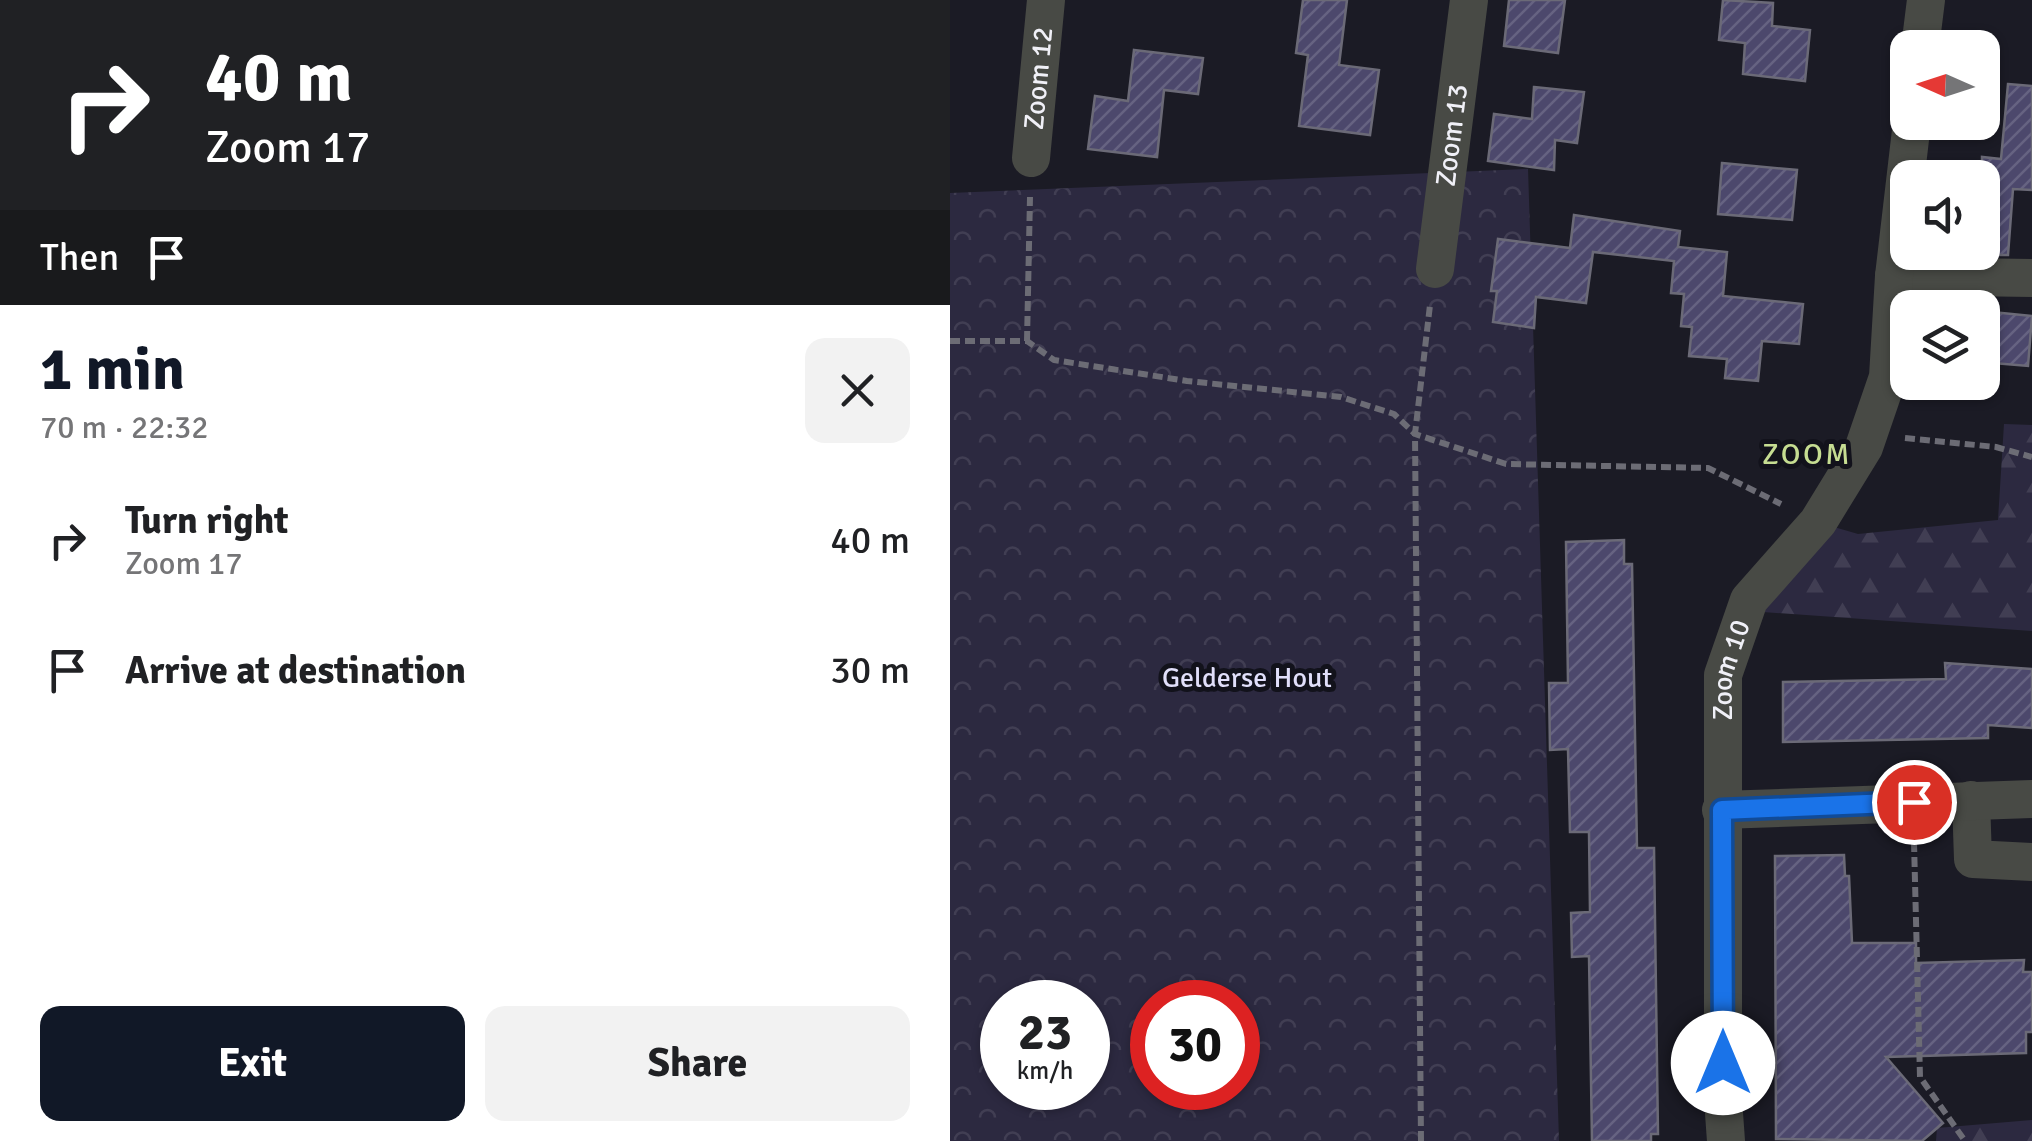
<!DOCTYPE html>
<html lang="en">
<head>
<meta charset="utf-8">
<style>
  :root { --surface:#fff; --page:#f2f2f2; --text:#202124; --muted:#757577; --accent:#111827 }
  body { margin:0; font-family:Signika,sans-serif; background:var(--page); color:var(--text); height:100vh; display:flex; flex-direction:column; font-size:38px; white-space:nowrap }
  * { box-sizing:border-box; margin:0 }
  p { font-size:32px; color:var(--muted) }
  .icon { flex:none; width:55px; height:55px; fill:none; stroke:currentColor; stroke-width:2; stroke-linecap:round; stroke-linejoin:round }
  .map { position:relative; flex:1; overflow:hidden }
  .drawer { display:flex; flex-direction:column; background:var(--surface); width:950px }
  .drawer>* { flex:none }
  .banner { background:#202124; color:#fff; overflow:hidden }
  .needle { width:65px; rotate:273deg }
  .buttons { position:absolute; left:940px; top:30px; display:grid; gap:20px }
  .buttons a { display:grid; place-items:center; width:110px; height:110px; border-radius:20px; background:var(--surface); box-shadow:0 2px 8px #0004; font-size:50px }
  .speed { position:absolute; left:30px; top:980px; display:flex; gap:20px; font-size:50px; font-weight:700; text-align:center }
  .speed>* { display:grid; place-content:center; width:130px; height:130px; border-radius:50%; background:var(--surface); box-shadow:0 2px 8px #0004; line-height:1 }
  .speed small { font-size:25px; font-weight:400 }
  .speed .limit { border:15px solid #d22; background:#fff; color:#111 }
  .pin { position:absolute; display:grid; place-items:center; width:85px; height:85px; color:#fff; margin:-42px; border:5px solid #fff; border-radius:50%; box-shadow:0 2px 10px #0007 }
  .me { position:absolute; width:110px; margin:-55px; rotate:0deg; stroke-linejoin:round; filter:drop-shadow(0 0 8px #0008) }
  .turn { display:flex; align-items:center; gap:35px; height:210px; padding:0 40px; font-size:45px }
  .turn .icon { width:130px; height:130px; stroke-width:2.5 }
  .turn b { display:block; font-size:70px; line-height:85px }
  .then { display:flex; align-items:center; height:95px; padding:0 40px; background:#0003; gap:20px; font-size:38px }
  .round { display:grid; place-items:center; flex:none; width:105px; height:105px; border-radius:20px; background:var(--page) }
  .summary { display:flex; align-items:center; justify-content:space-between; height:170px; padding:0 40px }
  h1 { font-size:60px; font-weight:700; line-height:75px; color:var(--accent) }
  .primary-button { display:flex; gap:20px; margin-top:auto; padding:20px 40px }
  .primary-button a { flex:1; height:115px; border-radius:20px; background:var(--accent); color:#fff; font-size:40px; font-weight:700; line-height:115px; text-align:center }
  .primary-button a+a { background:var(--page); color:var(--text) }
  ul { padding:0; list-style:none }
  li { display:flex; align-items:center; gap:30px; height:130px; padding:0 40px }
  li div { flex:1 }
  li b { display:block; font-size:38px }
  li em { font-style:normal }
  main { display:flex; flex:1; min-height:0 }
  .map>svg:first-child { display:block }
  .forest { fill:url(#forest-firs) }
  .park { fill:url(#park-crowns); fill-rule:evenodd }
  .building { fill:url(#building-hatch); stroke:#6b6a77; stroke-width:2.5 }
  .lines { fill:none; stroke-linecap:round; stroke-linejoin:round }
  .path { stroke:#6c6c75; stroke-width:6; stroke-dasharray:10 5; stroke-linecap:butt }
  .street { stroke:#484a45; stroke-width:38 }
  .route-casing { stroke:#114b97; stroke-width:25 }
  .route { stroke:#1a73e8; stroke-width:18 }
  .labels { text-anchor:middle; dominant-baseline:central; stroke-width:10; stroke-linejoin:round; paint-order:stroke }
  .street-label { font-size:28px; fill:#f0f0f7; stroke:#12121b }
  .park-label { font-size:28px; fill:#e1dffa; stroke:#12121b }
  .neighbourhood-label { font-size:30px; letter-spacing:2.5px; fill:#c6dd92; stroke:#12121b }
</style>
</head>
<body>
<main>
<section class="drawer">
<div class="banner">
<div class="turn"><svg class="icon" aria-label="right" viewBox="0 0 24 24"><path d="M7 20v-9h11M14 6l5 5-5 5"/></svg><div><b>40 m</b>Zoom 17</div></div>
<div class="then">Then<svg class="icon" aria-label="arrive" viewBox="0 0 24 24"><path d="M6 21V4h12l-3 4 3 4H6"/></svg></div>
</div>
<div class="summary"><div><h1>1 min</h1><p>70 m · 22:32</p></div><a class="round"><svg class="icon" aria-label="close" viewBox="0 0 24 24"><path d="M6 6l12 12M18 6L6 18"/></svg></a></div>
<ul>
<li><svg class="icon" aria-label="right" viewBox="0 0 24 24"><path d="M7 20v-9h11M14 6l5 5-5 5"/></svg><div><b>Turn right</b><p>Zoom 17</p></div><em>40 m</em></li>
<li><svg class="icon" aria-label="arrive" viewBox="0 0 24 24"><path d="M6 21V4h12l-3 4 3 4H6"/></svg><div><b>Arrive at destination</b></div><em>30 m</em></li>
</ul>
<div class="primary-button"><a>Exit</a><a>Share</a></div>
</section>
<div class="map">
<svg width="1082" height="1141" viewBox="0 0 1082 1141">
  <defs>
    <pattern id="forest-firs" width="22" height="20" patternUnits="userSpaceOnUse" patternTransform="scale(2.5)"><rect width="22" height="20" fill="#2c2940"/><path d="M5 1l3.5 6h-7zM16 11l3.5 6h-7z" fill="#413e53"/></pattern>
    <pattern id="park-crowns" width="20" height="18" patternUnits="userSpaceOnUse" patternTransform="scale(2.5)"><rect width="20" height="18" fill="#2c2940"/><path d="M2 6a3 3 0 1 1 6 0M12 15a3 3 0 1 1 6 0" fill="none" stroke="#413e53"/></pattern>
    <pattern id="building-hatch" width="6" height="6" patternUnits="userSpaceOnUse" patternTransform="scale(2.5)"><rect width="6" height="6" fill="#4c486c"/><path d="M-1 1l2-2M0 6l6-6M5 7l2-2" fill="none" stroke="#666382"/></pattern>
  </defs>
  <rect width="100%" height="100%" fill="#1b1b25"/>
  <g class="forest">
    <path d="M 1054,424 L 1082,425 L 1082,631 L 813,612 L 877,525 L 908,534 L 1048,520 Z"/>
    <path d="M 1082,1120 L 1082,1141 L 986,1141 L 987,1128 Z"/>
  </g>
  <path class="park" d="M 578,169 L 609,1141 L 0,1141 L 0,193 ZM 52,1002 L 138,1002 L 138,1088 L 52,1088 ZM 202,1002 L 288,1002 L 288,1088 L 202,1088 Z"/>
  <g class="building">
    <path d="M 353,0 L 397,0 L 389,65 L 429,70 L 420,135 L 349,126 L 358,55 L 346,53 Z"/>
    <path d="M 559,0 L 615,0 L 608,53 L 554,46 Z"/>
    <path d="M 773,0 L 823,3 L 822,26 L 860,30 L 855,81 L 793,74 L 795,43 L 769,40 Z"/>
    <path d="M 184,50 L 253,58 L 248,94 L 214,90 L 207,157 L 138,149 L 145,96 L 178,101 Z"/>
    <path d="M 1058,84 L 1082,86 L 1082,190 L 1063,189 L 1058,255 L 1032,255 L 1032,157 L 1051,159 Z"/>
    <path d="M 584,87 L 634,92 L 627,143 L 605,140 L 604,170 L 538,161 L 544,114 L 582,119 Z"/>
    <path d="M 772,163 L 847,170 L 842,220 L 768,214 Z"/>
    <path d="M 624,215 L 730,231 L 728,247 L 777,252 L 773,296 L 853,304 L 849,344 L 812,341 L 808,381 L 775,378 L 777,359 L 739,356 L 742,327 L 731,326 L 734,294 L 721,293 L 724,261 L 643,252 L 636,303 L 586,297 L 584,328 L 543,322 L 547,291 L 541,291 L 548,239 L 620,248 Z"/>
    <path d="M 1032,311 L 1082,316 L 1078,366 L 1032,362 Z"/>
    <path d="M 674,540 L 674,564 L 682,564 L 687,848 L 704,848 L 708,1134 L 701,1134 L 701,1141 L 642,1141 L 639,956 L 622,957 L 621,913 L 640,912 L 639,832 L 620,832 L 618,749 L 600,750 L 599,683 L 618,683 L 616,542 Z"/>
    <path d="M 995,663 L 1082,669 L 1082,728 L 1038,725 L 1038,738 L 833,742 L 833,682 L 996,679 Z"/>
    <path d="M 894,855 L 895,876 L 899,876 L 902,943 L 966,943 L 966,963 L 1074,960 L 1073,972 L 1082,972 L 1082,1032 L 1076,1032 L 1076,1053 L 936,1057 L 993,1123 L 972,1141 L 826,1139 L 825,856 Z"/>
  </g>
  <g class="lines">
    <g class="path">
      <path d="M 0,341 L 77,341 L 104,360 L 237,381 L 391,397 L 444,414 L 465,434 L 556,464 L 758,468 L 831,504"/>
      <path d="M 77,341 L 80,197"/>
      <path d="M 955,438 L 1046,447 L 1082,457"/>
      <path d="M 964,842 L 970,1077 L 1015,1141"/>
      <path d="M 471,1141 L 465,434 L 480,305"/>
    </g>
    <g class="street">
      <path d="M 970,48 L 976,0"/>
      <path id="s1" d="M 81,158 L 96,0"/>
      <path id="s2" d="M 485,269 L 519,0"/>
      <path d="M 944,276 L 1082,278"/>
      <path d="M 1021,800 L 1023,859 L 1082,862"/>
      <path d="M 771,810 L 1082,799"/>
      <path id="s3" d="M 776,1141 L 773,1099 L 773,675 L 799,600 L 868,522 L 914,447 L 938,377 L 944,276 L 962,122"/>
    </g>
  </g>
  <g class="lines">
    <g class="route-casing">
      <path id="route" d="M 773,1063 L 772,810 L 964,802"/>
    </g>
    <use href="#route" class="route"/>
  </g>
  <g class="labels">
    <g class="street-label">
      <text stroke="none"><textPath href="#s1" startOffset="80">Zoom 12</textPath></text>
      <text stroke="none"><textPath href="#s2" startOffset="135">Zoom 13</textPath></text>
      <text stroke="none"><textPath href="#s3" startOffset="472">Zoom 10</textPath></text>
    </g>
    <g class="park-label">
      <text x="297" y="678">Gelderse Hout</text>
    </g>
    <g class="neighbourhood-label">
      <text x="857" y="454">ZOOM</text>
    </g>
  </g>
</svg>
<div class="buttons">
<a><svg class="needle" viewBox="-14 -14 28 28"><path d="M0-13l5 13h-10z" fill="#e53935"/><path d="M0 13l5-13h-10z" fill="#757577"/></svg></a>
<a><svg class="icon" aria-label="sound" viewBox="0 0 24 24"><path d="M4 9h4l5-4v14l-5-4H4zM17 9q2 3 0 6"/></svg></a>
<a><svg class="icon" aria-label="layers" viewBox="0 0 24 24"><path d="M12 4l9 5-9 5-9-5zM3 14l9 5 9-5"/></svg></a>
</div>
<div class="speed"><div>23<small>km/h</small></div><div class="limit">30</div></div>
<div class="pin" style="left:964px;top:802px;background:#d93025"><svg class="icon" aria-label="arrive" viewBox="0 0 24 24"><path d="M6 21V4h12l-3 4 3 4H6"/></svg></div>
<svg class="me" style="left:773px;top:1063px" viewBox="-20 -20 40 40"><circle r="19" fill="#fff"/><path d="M0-13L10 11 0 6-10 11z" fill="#1a73e8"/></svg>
</div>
</main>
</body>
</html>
